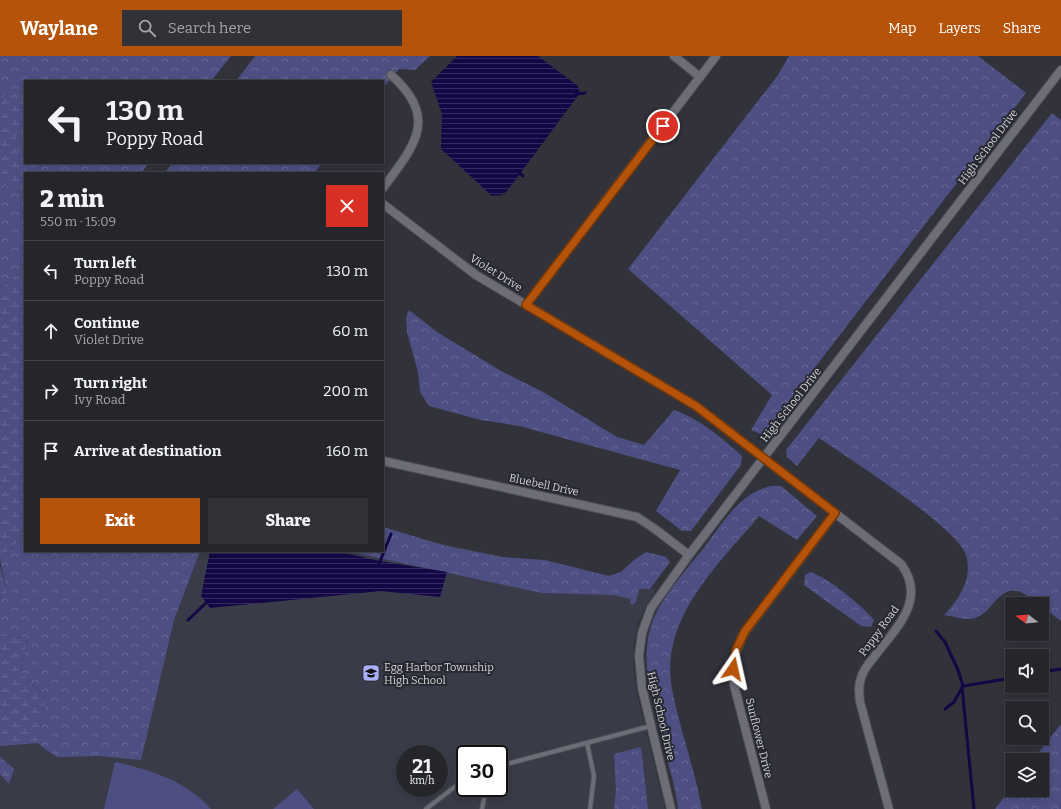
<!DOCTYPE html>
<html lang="en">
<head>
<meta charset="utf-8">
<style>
  :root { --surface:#25262c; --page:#313238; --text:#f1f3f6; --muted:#a3a5a9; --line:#424348; --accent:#b45309 }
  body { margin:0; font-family:Bitter,serif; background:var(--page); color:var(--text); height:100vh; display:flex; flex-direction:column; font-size:15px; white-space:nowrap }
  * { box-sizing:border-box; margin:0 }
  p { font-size:13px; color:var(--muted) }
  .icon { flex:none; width:22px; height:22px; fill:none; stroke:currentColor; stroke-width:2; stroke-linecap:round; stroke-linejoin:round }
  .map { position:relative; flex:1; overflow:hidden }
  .details { position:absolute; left:24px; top:116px; width:360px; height:380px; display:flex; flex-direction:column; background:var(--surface); border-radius:0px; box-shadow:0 2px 6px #0003,0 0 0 1px var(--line) }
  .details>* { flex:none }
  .guide { position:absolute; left:24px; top:24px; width:360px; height:84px; border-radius:0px; box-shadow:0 2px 6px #0003,0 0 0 1px var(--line); background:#25262c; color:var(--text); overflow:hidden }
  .needle { width:26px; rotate:286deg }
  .buttons { position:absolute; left:1005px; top:541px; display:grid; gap:8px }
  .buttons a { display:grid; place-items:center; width:44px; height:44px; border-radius:0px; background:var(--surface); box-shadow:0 2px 6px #0003,0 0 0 1px var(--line); font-size:20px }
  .speed { position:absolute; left:396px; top:689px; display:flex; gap:8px; font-size:20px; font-weight:700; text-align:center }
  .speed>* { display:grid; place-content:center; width:52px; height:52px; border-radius:50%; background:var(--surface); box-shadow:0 2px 6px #0003,0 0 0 1px var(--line); line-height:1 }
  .speed small { font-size:10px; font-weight:400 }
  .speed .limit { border:2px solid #111; border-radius:6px; background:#fff; color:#111 }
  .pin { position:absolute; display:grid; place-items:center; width:34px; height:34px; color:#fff; margin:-17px; border:2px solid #fff; border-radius:50%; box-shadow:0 1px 4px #0007 }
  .me { position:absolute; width:44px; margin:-22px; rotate:11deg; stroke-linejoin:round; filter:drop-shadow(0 0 3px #0008) }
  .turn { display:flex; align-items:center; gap:14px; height:84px; padding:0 16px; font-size:18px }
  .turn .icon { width:52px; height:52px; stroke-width:2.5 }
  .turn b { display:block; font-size:28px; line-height:34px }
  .round { display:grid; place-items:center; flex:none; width:42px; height:42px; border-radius:0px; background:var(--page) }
  .overview { display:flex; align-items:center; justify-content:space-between; height:68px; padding:0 16px }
  h1 { font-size:24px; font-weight:800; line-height:30px }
  .primary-button { display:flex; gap:8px; margin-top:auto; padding:8px 16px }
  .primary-button a { flex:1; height:46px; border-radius:0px; background:var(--accent); color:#fff; font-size:16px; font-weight:800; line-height:46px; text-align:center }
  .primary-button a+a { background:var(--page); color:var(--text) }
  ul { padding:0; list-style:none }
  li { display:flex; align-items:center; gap:12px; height:60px; padding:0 16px; border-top:1px solid var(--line) }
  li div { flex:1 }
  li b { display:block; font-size:15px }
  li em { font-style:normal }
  header { display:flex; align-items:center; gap:24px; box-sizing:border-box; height:56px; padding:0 20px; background:var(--accent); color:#fff }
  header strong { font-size:19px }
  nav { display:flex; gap:22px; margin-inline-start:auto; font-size:14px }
  .search { width:280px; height:36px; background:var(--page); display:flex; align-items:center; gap:10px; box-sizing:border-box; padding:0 14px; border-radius:0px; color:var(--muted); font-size:15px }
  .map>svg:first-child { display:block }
  .built { fill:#393b49; fill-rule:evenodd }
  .forest { fill:url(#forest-crowns) }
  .wetland { fill:url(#wetland-marsh) }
  .green { fill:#4d4f83 }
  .water { fill:url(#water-rules) }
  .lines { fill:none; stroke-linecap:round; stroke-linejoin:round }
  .stream { stroke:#130746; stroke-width:3 }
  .lane-casing { stroke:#4d4e54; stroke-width:6 }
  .street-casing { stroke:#4d4e54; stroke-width:10 }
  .lane { stroke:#6c6d77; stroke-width:4 }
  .street { stroke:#6c6d77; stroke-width:8 }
  .route-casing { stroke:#753606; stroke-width:10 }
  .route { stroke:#b45309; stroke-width:7 }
  .labels { text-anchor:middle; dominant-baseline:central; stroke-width:4; stroke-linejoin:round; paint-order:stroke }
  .street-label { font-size:11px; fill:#d2d3d8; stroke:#272830 }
  .poi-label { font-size:11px; fill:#d2d3d8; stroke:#272830; text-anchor:start }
</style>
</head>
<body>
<header>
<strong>Waylane</strong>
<div class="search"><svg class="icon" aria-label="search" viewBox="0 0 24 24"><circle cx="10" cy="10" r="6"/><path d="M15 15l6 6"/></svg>Search here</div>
<nav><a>Map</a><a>Layers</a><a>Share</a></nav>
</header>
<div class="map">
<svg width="1061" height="753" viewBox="0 0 1061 753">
  <defs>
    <pattern id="forest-crowns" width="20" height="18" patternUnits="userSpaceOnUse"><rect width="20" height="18" fill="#4d4f83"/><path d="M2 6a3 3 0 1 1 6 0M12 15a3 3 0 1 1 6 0" fill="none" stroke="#666794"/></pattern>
    <pattern id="wetland-marsh" width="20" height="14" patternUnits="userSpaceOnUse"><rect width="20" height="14" fill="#4d4f83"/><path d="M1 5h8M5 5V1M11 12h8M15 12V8" fill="none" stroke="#666794"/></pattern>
    <pattern id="water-rules" width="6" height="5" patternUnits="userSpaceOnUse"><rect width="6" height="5" fill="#130746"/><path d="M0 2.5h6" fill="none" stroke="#342a60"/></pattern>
  </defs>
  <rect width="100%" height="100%" fill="#31323a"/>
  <path class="built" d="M 383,475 L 656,533 L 646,549 L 638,567 L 634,587 L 633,613 L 637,639 L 665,753 L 0,753 L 0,646 L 98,664 L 136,495 L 383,495 ZM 405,698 L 439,698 L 439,732 L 405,732 ZM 465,698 L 499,698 L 499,732 L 465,732 Z"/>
  <g class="forest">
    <path d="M 0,0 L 231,0 L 211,25 L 25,25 L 25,45 L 10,33 L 0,45 Z"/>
    <path d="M 255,0 L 430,0 L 415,14 L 399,13 L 383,32 L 383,25 L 236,25 Z"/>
    <path d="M 789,0 L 978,0 L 1026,37 L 763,379 L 751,374 L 772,339 L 628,213 L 778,19 Z"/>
    <path d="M 1052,57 L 1061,64 L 1061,565 L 1042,551 L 1042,548 L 1039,548 C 1016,531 1009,528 990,551 C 986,556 981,560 975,562 C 967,565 952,560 944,559 C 959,544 973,522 966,499 C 957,471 848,402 819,382 L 797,410 L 787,401 L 786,394 Z"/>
    <path d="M 25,73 L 25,94 L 16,81 Z"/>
    <path d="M 34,107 L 149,107 L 141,117 L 41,117 Z"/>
    <path d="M 172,107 L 322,107 L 314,117 L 165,117 Z"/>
    <path d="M 0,128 L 25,138 L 25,212 L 0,233 Z"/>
    <path d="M 409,254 L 437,276 L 501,315 L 543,336 L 617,381 L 644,389 L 674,354 C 700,363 722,382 742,400 L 741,409 L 691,475 L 682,475 L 656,455 L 680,414 L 519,370 L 481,364 L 429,350 L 420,336 L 418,316 L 407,276 L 406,262 Z"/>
    <path d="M 771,430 L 781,430 L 817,460 L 797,484 L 759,460 C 716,512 657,564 673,638 C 681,677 695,714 702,753 L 678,753 C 676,731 668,709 663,688 C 651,640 633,590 663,545 C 676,525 692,507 706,489 C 724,465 740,437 771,430 Z"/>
    <path d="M 383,471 L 446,490 L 502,501 L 545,504 L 609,520 L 621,516 L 634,504 L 646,496 L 666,501 L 670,506 L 650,533 L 639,533 L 636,546 L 632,549 L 630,547 L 631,543 L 614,539 L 542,537 L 346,495 L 383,495 Z"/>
    <path d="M 25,477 L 25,495 L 200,495 L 174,564 L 141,704 L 99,700 L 57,701 L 37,687 L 46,643 L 21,616 L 27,582 L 0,580 L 0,543 L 7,536 L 0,504 Z"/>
    <path d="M 810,516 C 829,522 861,549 874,564 L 871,571 L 861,570 L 804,529 L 805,519 Z"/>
    <path d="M 1061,668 L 1061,753 L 995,753 L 1012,731 L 1012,734 L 1042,734 L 1042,704 L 1033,704 Z"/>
    <path d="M 641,691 L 648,753 L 614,753 L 616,734 L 614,698 Z"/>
  </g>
  <g class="wetland">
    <path d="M 10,33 L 25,45 L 25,73 L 16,81 L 25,94 L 25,107 L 34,107 L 41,117 L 25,117 L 25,138 L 0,128 L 0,45 Z"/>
    <path d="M 25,212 L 25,477 L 0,504 L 0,233 Z"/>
    <path d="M 0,509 L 7,536 L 0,543 Z"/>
    <path d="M 0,580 L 27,582 L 21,616 L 46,643 L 37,687 L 0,690 Z"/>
    <path d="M 0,701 L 14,713 L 9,728 L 0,718 Z"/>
  </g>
  <g class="green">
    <path d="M 115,706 C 151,714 186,725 211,753 L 104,753 Z"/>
    <path d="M 297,733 L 314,753 L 273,753 Z"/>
  </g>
  <g class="water">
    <path d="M 457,0 L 538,0 L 578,30 L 580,37 L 507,135 L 502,139 L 492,140 L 441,93 L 442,58 L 431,26 Z"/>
    <path d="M 210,495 L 335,495 L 380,505 L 447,516 L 440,541 L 381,535 L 210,552 L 201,540 Z"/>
  </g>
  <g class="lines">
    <g class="stream">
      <path d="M 576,38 L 585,37"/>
      <path d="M 517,115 L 523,120"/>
      <path d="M 379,508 L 391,478"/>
      <path d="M 188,564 L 209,544"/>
      <path d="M 936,575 L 945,586 L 958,614 L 963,630"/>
      <path d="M 1042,616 L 1061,613"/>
      <path d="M 962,631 L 974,753"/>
      <path d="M 945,653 L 954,646 L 963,630 L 1012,622"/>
    </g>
    <g class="lane-casing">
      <g id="lane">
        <path d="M 587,687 L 594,720 L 590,753"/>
        <path d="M 499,710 L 651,670"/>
        <path d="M 426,753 L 465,723"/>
        <path d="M 482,753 L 486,732"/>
      </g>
    </g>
    <g class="street-casing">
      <g id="street">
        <path d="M 674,0 L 700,21"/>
        <path d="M 383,132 C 414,90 440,62 391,19"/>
        <path d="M 383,148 L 476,219 L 696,350 L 901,508 C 928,544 895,573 874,601 C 869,607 863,614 861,622 C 858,630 859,637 860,646 L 889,753"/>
        <path d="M 526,249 L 716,0"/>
        <path d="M 383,405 L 637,461 L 655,473 L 689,499"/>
        <path d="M 671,753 L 642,632 L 639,600 L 642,577 L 651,552 L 689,499 L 1061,14"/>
        <path d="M 766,753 L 734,629 L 734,603 L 742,580 L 835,457"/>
      </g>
    </g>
    <use href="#lane" class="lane"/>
    <use href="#street" class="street"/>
  </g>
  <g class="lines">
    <g class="route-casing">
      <path id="route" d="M 663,70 L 526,249 L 696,350 L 835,457 L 745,575 L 736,594 L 733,613"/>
    </g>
    <use href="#route" class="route"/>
  </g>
  <defs>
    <g id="school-square" transform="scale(0.9)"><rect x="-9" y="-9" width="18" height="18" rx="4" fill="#aab0fb" stroke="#272830"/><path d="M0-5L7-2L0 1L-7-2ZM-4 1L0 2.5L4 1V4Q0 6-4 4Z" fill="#111"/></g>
  </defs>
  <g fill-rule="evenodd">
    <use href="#school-square" x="371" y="617"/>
  </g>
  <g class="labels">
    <g class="street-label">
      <text transform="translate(988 91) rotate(-53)">High School Drive</text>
      <text transform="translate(496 217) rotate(32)">Violet Drive</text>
      <text transform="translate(791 349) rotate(-52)">High School Drive</text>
      <text transform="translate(544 429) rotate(12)">Bluebell Drive</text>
      <text transform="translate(879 575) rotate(-54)">Poppy Road</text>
      <text transform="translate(661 660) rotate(77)">High School Drive</text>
      <text transform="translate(759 682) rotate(76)">Sunflower Drive</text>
    </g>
    <g class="poi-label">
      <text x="384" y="611">Egg Harbor Township<tspan x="384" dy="13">High School</tspan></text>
    </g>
  </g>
</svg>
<div class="buttons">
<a><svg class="needle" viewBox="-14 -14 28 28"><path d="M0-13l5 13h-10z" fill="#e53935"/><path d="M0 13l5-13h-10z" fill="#a3a5a9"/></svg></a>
<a><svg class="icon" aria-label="sound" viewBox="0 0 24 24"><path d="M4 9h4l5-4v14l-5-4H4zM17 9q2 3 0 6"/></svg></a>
<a><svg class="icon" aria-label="search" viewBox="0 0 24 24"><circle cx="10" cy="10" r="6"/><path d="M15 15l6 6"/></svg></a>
<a><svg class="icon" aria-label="layers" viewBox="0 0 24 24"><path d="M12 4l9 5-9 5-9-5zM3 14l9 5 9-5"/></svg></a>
</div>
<div class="speed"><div>21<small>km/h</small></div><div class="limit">30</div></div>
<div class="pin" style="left:663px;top:70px;background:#d93025"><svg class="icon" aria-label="arrive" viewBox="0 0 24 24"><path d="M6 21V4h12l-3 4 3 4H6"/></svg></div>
<svg class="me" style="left:733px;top:613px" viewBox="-20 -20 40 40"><path d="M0-17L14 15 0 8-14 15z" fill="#b45309" stroke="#fff" stroke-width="4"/></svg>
<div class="guide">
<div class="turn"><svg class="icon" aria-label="left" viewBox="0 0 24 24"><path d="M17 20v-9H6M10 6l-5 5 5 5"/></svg><div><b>130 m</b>Poppy Road</div></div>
</div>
<section class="details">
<div class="overview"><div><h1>2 min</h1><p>550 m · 15:09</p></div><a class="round" style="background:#d93025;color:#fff"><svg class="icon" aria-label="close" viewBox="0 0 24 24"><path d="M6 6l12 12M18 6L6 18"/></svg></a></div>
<ul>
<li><svg class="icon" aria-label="left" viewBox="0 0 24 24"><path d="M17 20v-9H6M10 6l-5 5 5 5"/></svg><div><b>Turn left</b><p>Poppy Road</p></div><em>130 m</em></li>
<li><svg class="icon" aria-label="ahead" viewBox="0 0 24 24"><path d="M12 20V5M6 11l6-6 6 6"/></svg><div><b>Continue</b><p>Violet Drive</p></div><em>60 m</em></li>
<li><svg class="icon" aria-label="right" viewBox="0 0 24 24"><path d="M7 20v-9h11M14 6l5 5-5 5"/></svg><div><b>Turn right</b><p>Ivy Road</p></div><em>200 m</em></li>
<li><svg class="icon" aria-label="arrive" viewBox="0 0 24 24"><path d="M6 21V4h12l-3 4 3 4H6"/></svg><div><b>Arrive at destination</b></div><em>160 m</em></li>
</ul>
<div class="primary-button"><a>Exit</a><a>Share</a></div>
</section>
</div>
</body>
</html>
